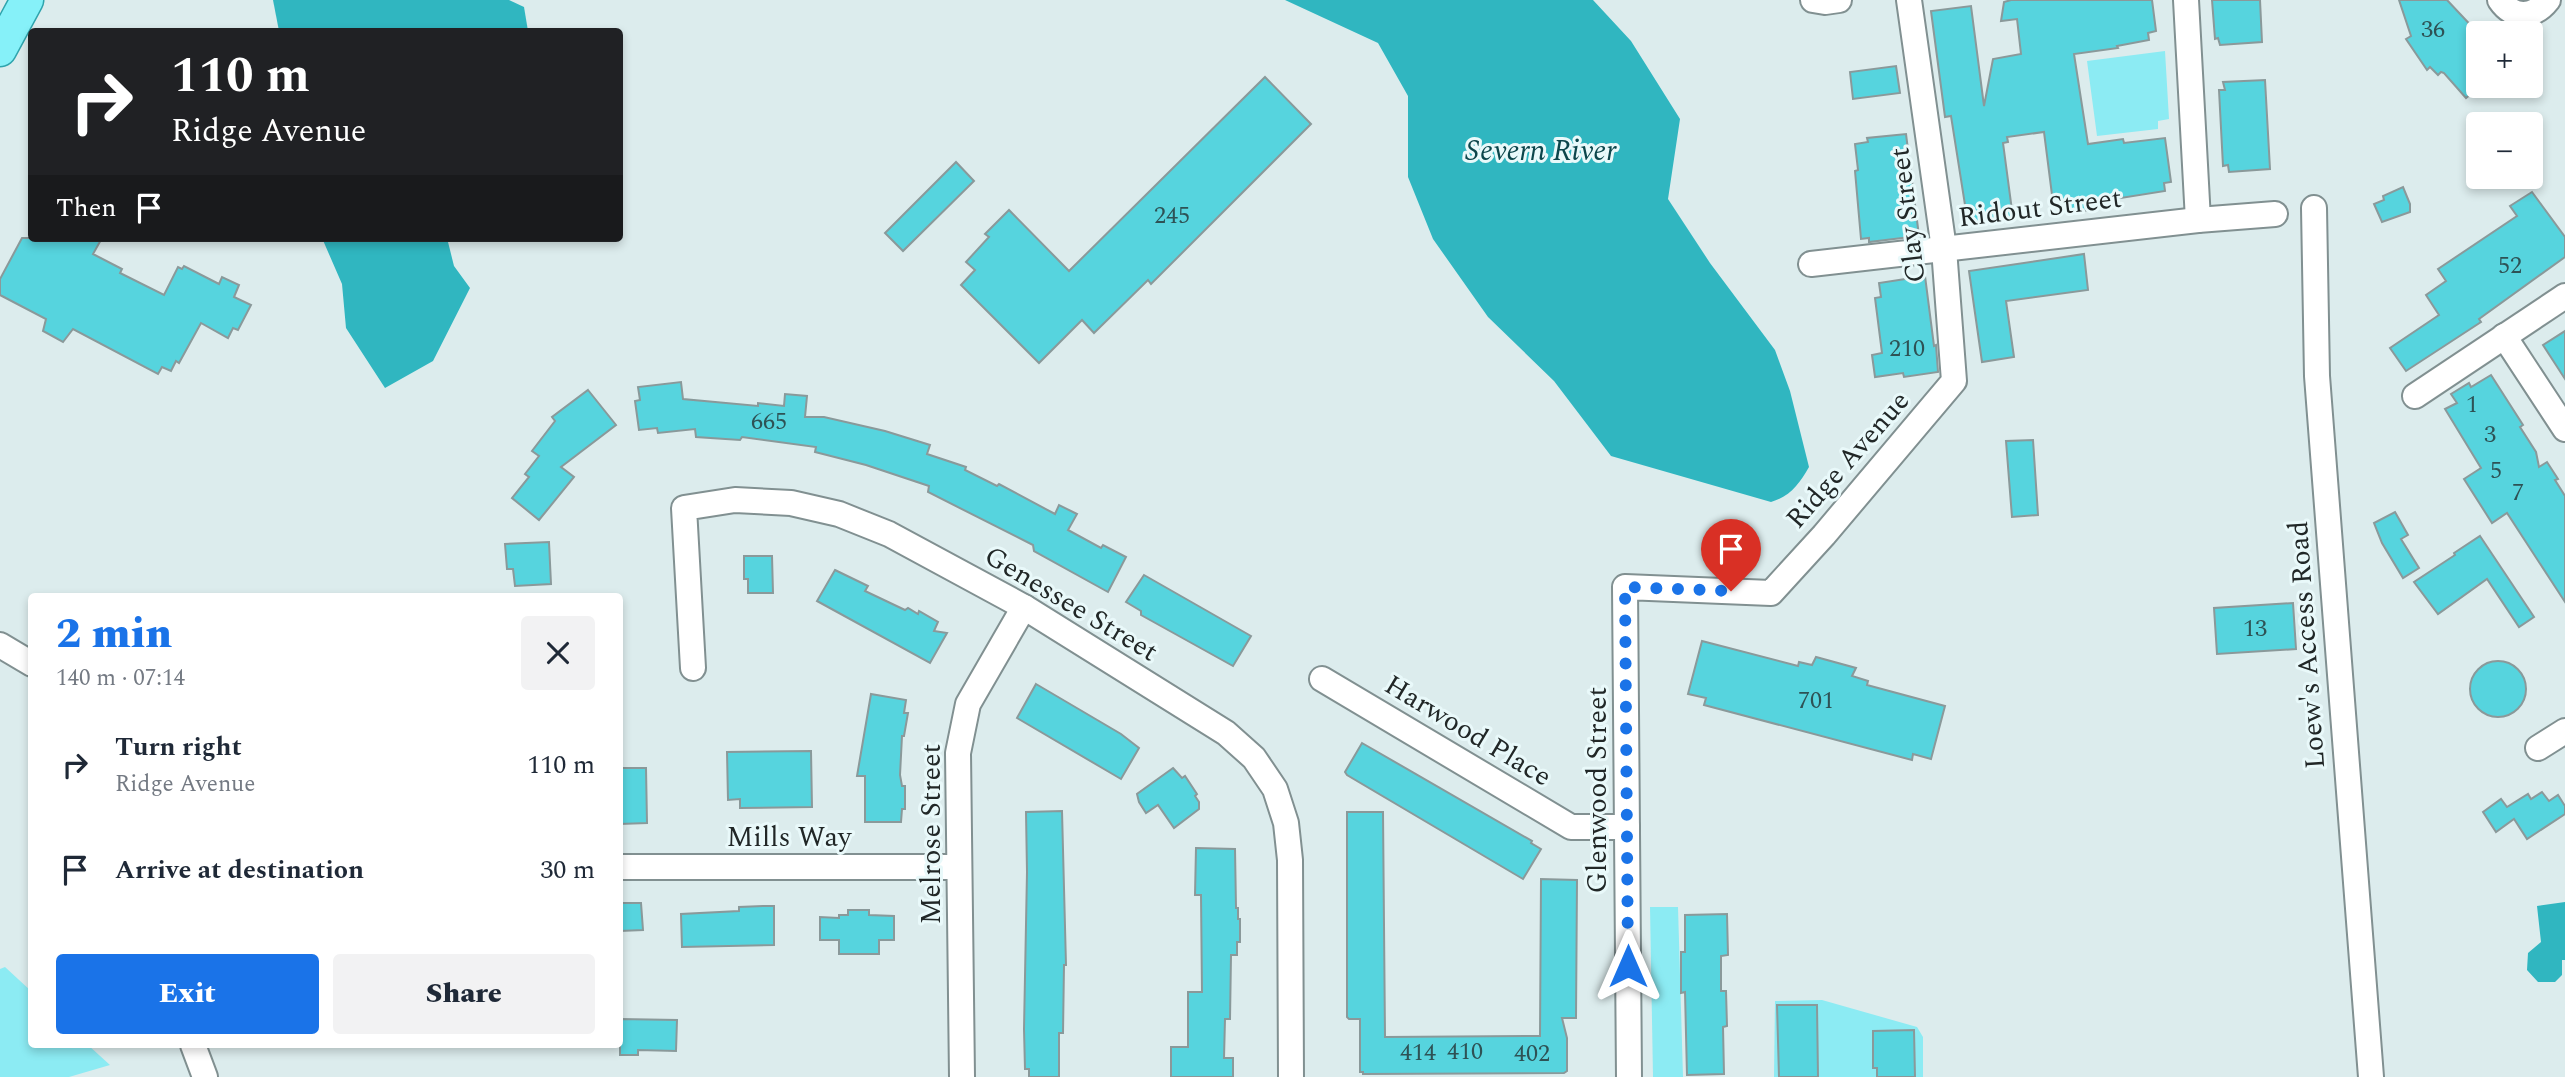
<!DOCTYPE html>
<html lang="en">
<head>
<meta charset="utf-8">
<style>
  :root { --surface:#fff; --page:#f2f2f3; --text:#1f2937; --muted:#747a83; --accent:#1a73e8 }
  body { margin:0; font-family:Spectral,serif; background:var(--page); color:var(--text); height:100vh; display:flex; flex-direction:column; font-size:26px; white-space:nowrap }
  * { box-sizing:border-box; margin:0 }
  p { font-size:23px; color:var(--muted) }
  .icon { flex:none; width:38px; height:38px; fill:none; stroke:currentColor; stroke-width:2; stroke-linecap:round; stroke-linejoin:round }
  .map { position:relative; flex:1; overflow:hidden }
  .panel { position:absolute; left:28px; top:593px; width:595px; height:455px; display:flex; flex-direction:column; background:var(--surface); border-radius:7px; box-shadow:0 4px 10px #0003 }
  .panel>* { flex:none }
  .top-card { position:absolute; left:28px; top:28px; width:595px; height:214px; border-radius:7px; box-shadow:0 4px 10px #0003; background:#202124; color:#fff; overflow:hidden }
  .controls { position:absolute; left:2466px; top:21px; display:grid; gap:14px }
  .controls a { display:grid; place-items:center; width:77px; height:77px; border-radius:7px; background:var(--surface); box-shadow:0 4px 10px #0003; font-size:35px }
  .pin { position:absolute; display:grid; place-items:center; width:60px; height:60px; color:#fff; margin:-72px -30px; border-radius:50% 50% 50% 0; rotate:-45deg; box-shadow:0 0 7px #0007 }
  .pin .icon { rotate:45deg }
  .me { position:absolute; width:77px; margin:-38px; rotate:0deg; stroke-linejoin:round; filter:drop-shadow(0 0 5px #0008) }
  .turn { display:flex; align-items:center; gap:24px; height:147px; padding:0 28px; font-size:32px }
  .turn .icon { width:91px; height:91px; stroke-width:2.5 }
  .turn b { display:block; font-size:49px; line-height:60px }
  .then { display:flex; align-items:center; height:66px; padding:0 28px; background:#0003; gap:14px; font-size:26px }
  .round { display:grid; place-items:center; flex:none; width:74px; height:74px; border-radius:7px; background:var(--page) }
  .summary { display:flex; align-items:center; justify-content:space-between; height:119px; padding:0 28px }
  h1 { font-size:42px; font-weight:800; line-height:52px; color:var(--accent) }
  .primary-button { display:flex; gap:14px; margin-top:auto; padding:14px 28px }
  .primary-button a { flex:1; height:80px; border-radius:7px; background:var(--accent); color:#fff; font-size:28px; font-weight:800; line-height:80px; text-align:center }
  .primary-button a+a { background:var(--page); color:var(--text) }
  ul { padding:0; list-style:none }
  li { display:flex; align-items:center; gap:21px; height:105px; padding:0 28px }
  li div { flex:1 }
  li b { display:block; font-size:26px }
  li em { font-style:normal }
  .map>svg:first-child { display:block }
  .green { fill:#8cebf3 }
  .water { fill:#30b6c0 }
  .building { fill:#56d4de; stroke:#8a999a; stroke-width:2 }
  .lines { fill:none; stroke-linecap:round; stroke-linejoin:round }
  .minor-casing { stroke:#819091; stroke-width:28 }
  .major-casing { stroke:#2fa4ad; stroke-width:35 }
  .minor { stroke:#fff; stroke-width:24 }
  .major { stroke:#86f1f9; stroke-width:32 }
  .route { stroke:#1a73e8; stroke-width:12; stroke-dasharray:0 21.6 }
  .labels { text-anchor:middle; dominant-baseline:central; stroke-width:6; stroke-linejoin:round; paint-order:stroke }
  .number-label { font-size:24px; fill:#2e5255 }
  .street-label { font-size:28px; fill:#212727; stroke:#e9f9fa }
  .water-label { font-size:30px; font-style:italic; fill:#0c464b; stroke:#e9f9fa }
</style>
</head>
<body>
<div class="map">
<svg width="2565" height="1077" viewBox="0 0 2565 1077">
  <rect width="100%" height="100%" fill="#dceced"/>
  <g class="green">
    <path d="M 2165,51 L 2169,119 L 2158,121 L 2158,129 L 2097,136 L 2087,61 Z"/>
    <path d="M 1650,907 L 1678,907 L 1683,1077 L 1653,1077 Z"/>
    <path d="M 5,967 L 31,991 L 32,1045 L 88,1045 L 110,1065 L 69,1077 L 0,1077 L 0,969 Z"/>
    <path d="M 1822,1000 L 1917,1027 L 1923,1037 L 1923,1077 L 1774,1077 L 1775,1001 Z"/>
  </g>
  <g class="water">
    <path d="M 273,0 L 509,0 L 524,7 L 528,31 L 279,31 Z"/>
    <path d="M 1285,0 L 1593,0 L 1631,41 L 1680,119 L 1668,199 L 1710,263 L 1775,350 L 1790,391 L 1809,467 C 1799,484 1791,496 1771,502 L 1611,456 L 1554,381 L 1488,317 L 1433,239 L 1408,177 L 1408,96 L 1378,43 Z"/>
    <path d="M 322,238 L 447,238 L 454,266 L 470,288 L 433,361 L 385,388 L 346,328 L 342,284 Z"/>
    <path d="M 2565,902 L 2565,960 L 2562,960 L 2562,975 L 2555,982 L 2538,982 L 2527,970 L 2528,953 L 2541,942 L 2537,906 Z"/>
  </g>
  <g class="building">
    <path d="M 2011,0 L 2152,0 L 2156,31 L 2148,33 L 2149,40 L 2117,46 L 2118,48 L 2074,54 L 2088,144 L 2123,139 L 2124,143 L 2165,138 L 2171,182 L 2164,183 L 2165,191 L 2089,203 L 2090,210 L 2071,212 L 2070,209 L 2061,210 L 2059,195 L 2052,195 L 2044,132 L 2007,137 L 2008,142 L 2003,143 L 2013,218 L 1968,224 L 1951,116 L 1945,117 L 1931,11 L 1971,6 L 1984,106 L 1993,59 L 2021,54 L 2017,19 L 2001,21 L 2004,2 Z"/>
    <path d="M 2212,0 L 2260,0 L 2262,42 L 2220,45 L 2218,38 L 2215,39 Z"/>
    <path d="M 2399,0 L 2447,0 L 2478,33 L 2478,88 L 2466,98 L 2444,73 L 2441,72 L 2438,75 L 2430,67 L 2427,70 L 2406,39 L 2411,36 Z"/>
    <path d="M 1896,66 L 1900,93 L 1853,99 L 1850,72 Z"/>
    <path d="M 1265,77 L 1311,124 L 1151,284 L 1148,280 L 1094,333 L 1082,320 L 1039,363 L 961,285 L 975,270 L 966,262 L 989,237 L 985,234 L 1009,210 L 1069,271 Z"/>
    <path d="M 2265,80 L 2270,169 L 2229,172 L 2228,165 L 2223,166 L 2219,90 L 2225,90 L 2223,82 Z"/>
    <path d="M 1906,134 L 1919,236 L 1869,242 L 1869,238 L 1861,239 L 1855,171 L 1858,170 L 1855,144 L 1868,142 L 1867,138 Z"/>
    <path d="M 956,162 L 974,181 L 903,251 L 885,233 Z"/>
    <path d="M 2403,187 L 2410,204 L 2410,212 L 2382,222 L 2374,204 L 2384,200 L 2383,196 Z"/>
    <path d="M 2532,192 L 2565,237 L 2565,257 L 2479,319 L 2481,322 L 2406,371 L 2390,348 L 2439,315 L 2426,295 L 2446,281 L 2438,269 L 2517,216 L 2510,206 Z"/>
    <path d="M 22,238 L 102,238 L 93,254 L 122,269 L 120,273 L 164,295 L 178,267 L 182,269 L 184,266 L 219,284 L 222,277 L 239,285 L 234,297 L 251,305 L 238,330 L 233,328 L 228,338 L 201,323 L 179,363 L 176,361 L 171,371 L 162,367 L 158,374 L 73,329 L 63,342 L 43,331 L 46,319 L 0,295 L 0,279 Z"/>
    <path d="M 2084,254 L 2088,290 L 2006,301 L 2014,357 L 1982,362 L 1969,271 Z"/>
    <path d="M 1925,276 L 1934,346 L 1936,345 L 1938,372 L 1904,377 L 1903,373 L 1875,377 L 1872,355 L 1882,353 L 1875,298 L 1881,297 L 1879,283 Z"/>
    <path d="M 2565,331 L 2565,379 L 2543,345 Z"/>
    <path d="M 2491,375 L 2523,425 L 2520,427 L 2536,452 L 2539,467 L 2547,462 L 2558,479 L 2555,480 L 2565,496 L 2565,602 L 2507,513 L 2492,523 L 2464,479 L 2481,468 L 2445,409 L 2457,403 L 2451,394 L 2469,383 L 2471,387 Z"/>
    <path d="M 681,382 L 683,399 L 758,406 L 758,403 L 784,406 L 785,394 L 807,396 L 805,417 L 824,417 L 885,431 L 930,445 L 927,454 L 966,467 L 965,470 L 997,486 L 999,484 L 1055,514 L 1059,505 L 1077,514 L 1068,530 L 1101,548 L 1103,545 L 1126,557 L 1108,592 L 1034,551 L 1033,545 L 928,492 L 929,486 L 866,465 L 815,452 L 816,447 L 742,437 L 740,440 L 696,437 L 695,429 L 658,433 L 657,428 L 639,430 L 635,401 L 640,400 L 638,387 Z"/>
    <path d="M 588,390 L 616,425 L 561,467 L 574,477 L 539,520 L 512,498 L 529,477 L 525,474 L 539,456 L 532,451 L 555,421 L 552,417 Z"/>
    <path d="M 2033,440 L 2038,515 L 2012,517 L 2006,441 Z"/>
    <path d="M 2395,512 L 2408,535 L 2401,539 L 2419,568 L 2403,578 L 2382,543 L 2374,523 Z"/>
    <path d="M 2480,536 L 2534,617 L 2519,627 L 2487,579 L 2438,614 L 2414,582 L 2455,555 L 2454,553 Z"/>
    <path d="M 549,542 L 551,584 L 515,586 L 513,569 L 507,569 L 505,544 Z"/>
    <path d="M 744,556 L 772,556 L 773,593 L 748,593 L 748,579 L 744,579 Z"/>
    <path d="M 835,570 L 868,586 L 865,591 L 905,610 L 908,608 L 918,614 L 919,611 L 938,622 L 934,631 L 947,633 L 930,663 L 817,601 Z"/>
    <path d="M 1144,575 L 1251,636 L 1233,666 L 1141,615 L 1141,611 L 1126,602 Z"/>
    <path d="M 2293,603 L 2296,649 L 2217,654 L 2214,608 Z"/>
    <path d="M 1702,641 L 1798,666 L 1799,662 L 1812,665 L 1816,657 L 1856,668 L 1852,676 L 1868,681 L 1867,685 L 1945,706 L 1931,759 L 1913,754 L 1912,760 L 1704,705 L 1706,698 L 1688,694 Z"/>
    <circle cx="2498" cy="689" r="28"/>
    <path d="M 1036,684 L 1121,734 L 1139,748 L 1121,779 L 1017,718 Z"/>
    <path d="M 871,694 L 906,700 L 904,713 L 908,713 L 904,736 L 902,736 L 900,775 L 902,786 L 905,786 L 905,809 L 902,809 L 901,822 L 865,822 L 865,776 L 857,776 Z"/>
    <path d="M 1362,743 L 1532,841 L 1531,843 L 1541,849 L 1523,879 L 1347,775 L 1345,772 Z"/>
    <path d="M 811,751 L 812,807 L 740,808 L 740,799 L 728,800 L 727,752 Z"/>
    <path d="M 620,768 L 646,768 L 647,823 L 620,824 Z"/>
    <path d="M 1173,768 L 1182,778 L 1185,776 L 1197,794 L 1195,796 L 1199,802 L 1199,809 L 1174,828 L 1158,805 L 1146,813 L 1139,802 L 1137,794 Z"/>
    <path d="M 2542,792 L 2549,801 L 2558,795 L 2565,806 L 2565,814 L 2527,839 L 2514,819 L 2496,832 L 2483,812 L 2501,799 L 2507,807 L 2528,794 L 2531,799 Z"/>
    <path d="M 1062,811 L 1066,965 L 1064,965 L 1063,1033 L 1059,1033 L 1059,1077 L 1029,1077 L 1029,1069 L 1025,1069 L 1024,1029 L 1027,872 L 1026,812 Z"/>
    <path d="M 1347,812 L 1383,812 L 1385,1037 L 1540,1036 L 1541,879 L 1577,880 L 1576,1018 L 1562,1018 L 1567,1038 L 1567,1071 L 1564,1073 L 1363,1074 L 1363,1072 L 1360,1072 L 1360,1019 L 1349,1019 L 1347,1017 Z"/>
    <path d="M 1196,848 L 1235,849 L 1236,908 L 1238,908 L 1238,919 L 1240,919 L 1240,942 L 1237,942 L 1237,955 L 1231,955 L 1230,1019 L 1225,1019 L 1224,1058 L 1233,1058 L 1233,1077 L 1171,1077 L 1171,1047 L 1188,1047 L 1188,992 L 1202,992 L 1201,895 L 1195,895 Z"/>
    <path d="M 620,903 L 641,903 L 643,930 L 620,931 Z"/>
    <path d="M 763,906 L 774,906 L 774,945 L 682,947 L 681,914 L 739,911 L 739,907 Z"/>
    <path d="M 848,910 L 869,910 L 869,915 L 894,916 L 894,940 L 879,940 L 879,954 L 839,954 L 839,940 L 820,940 L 820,917 L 839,918 L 839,915 L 848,915 Z"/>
    <path d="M 1727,914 L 1728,955 L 1721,956 L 1721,991 L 1726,991 L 1727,1026 L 1723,1027 L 1724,1074 L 1687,1075 L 1685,992 L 1681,993 L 1681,952 L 1685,952 L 1685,915 Z"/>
    <path d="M 1777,1005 L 1817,1005 L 1818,1077 L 1779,1077 Z"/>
    <path d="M 620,1019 L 677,1020 L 676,1051 L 638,1050 L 638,1055 L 620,1055 Z"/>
    <path d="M 1914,1030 L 1915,1077 L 1877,1077 L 1877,1068 L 1873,1068 L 1873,1031 Z"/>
  </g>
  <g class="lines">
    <g class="minor-casing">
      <g id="minor">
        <path d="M 1813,0 L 1825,2 L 1839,0"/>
        <path d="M 2186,0 L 2198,220"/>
        <path d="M 2500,0 C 2513,19 2534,18 2548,0"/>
        <path d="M 2314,208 L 2317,376 L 2371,1077"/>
        <path d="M 1811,264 L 2198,220 L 2275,214"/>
        <path d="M 2504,336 L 2565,429"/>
        <path d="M 2415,396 L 2565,296"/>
        <path d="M 0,645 L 32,664"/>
        <path d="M 693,668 L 684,508 L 735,500 L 791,503 L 839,514 L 889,534 L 1024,607 L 1226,733 L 1254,758 L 1275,789 L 1286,823 L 1290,860 L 1291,1077"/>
        <path d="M 1322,679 L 1571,827 L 1627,827"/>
        <path d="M 2538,748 L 2565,731"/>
        <path d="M 620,867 L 959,867"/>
        <path d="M 193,1045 L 205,1077"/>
        <path d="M 962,1077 L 958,753 L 968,704 L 1024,607"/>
        <path d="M 1629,1077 L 1625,587 L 1771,593 L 1824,535 L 1954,381 L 1944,249 L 1909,0"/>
      </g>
    </g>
    <g class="major-casing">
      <path id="major" d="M 0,50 L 27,0"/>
    </g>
    <use href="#minor" class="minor"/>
    <use href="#major" class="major"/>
  </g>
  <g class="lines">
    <path class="route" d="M 1628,966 L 1625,587 L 1731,591"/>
  </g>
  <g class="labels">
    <g class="number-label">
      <text x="2433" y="30">36</text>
      <text x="1172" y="216">245</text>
      <text x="2510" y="266">52</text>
      <text x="1907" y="349">210</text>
      <text x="2472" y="405">1</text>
      <text x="769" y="422">665</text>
      <text x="2490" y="435">3</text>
      <text x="2496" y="471">5</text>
      <text x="2518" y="493">7</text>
      <text x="2255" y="629">13</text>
      <text x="1816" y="701">701</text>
      <text x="1465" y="1052">410</text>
      <text x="1418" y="1053">414</text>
      <text x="1532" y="1054">402</text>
    </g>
    <g class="street-label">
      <text transform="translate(2040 208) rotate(-7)">Ridout Street</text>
      <text transform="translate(1908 215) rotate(-97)">Clay Street</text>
      <text transform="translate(1848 460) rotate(-49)">Ridge Avenue</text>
      <text transform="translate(1071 604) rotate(31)">Genessee Street</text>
      <text transform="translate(2307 645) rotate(-94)">Loew's Access Road</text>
      <text transform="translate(1468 731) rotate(31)">Harwood Place</text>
      <text transform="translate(1597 790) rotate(-90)">Glenwood Street</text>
      <text transform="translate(931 834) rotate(-90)">Melrose Street</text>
      <text x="789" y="837">Mills Way</text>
    </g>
    <g class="water-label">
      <text x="1541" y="151">Severn River</text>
    </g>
  </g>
</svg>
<div class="controls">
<a>+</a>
<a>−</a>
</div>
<div class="pin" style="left:1731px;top:591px;background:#d93025"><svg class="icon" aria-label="arrive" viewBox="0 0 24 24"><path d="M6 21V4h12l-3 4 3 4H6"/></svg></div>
<svg class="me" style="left:1628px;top:966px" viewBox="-20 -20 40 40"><path d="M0-17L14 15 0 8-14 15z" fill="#1a73e8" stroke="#fff" stroke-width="4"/></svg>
<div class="top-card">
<div class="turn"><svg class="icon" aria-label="right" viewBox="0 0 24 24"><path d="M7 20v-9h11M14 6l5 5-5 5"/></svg><div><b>110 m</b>Ridge Avenue</div></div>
<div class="then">Then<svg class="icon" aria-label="arrive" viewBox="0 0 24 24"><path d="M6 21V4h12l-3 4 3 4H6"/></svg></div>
</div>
<section class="panel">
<div class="summary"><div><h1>2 min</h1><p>140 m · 07:14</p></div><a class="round"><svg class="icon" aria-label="close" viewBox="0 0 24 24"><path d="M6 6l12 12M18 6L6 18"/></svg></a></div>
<ul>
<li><svg class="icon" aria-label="right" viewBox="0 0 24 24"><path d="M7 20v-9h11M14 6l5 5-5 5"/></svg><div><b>Turn right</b><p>Ridge Avenue</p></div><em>110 m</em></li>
<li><svg class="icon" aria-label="arrive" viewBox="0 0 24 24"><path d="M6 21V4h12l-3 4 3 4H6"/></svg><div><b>Arrive at destination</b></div><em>30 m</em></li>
</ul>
<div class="primary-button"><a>Exit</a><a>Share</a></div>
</section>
</div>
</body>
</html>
